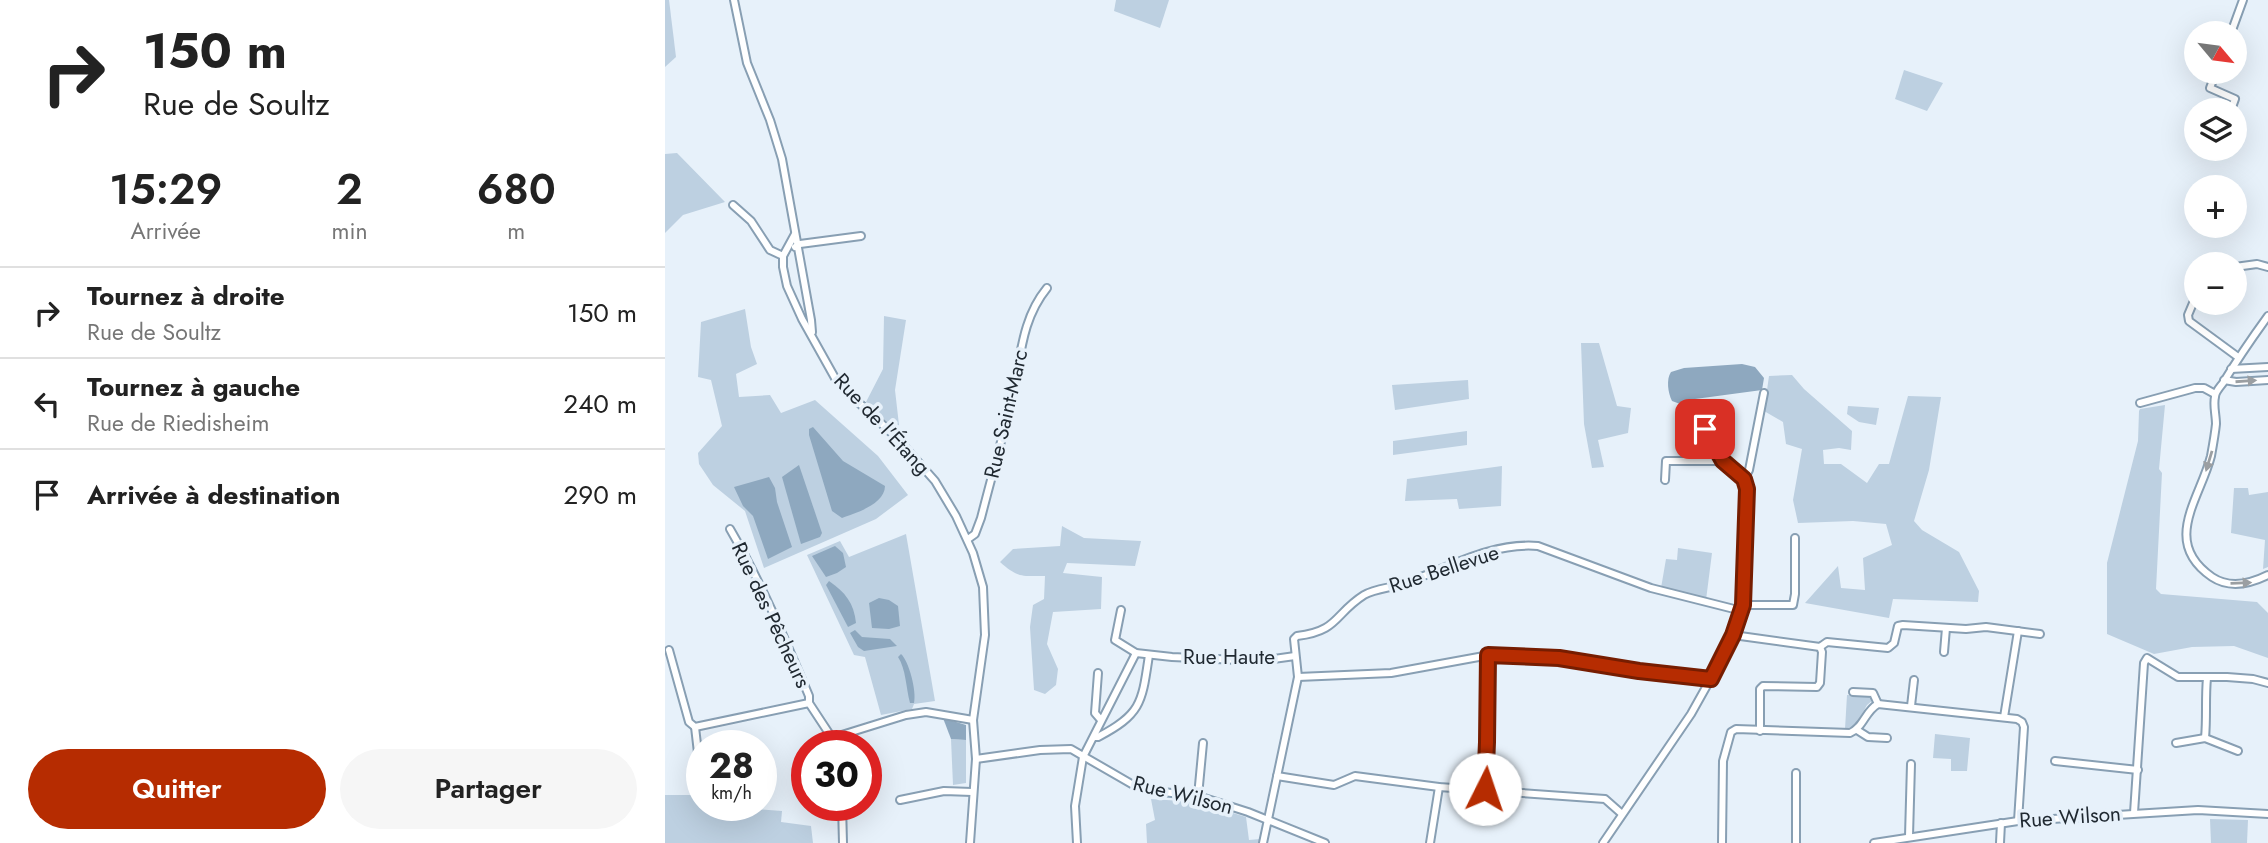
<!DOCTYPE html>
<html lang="fr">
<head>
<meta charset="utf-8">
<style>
  :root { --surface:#fff; --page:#f6f6f6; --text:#222; --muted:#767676; --line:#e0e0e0; --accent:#b62c01 }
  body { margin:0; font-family:Jost,sans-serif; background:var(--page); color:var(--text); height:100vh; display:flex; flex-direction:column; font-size:26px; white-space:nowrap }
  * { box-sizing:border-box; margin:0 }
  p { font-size:23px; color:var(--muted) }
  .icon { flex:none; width:38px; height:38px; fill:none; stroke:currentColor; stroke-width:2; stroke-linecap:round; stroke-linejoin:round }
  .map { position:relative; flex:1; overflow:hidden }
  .drawer { display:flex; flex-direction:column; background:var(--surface); width:665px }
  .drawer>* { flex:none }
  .banner { background:#fff; color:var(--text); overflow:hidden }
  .needle { width:46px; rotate:119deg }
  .fabs { position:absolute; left:1519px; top:21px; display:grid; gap:14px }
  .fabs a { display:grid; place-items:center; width:63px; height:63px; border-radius:50%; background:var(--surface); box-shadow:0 7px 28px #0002; font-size:35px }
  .speed { position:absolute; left:21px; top:730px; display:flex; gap:14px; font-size:35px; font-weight:700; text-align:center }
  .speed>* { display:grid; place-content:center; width:91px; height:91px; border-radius:50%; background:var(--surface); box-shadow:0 7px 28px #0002; line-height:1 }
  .speed small { font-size:18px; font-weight:400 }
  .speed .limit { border:10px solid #d22; background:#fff; color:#111 }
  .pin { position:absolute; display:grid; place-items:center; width:60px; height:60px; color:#fff; margin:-30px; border-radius:14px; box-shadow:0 4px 10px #0006 }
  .me { position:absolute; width:77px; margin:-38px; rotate:4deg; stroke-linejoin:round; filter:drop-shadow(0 0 5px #0008) }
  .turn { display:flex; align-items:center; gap:24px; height:147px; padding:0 28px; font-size:32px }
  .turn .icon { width:91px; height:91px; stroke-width:2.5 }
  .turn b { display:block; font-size:49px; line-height:60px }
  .eta { display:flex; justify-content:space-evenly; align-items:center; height:119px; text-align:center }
  .eta b { font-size:42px; font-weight:600; line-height:49px }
  .cta { display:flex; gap:14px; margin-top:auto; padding:14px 28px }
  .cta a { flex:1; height:80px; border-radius:42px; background:var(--accent); color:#fff; font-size:28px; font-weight:600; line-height:80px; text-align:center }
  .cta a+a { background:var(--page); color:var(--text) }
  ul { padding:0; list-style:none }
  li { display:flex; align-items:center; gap:21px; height:91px; padding:0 28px; border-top:2px solid var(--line) }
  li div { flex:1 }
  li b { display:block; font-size:26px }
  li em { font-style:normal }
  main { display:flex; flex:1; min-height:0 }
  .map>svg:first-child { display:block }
  .green { fill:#bdd0e1 }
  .water { fill:#8ea8bf }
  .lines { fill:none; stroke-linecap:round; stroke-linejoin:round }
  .minor-casing { stroke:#889fb3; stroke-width:10 }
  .minor { stroke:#fff; stroke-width:6 }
  .oneway { fill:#9b9fa2 }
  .route-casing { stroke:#761d01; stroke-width:18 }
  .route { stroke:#b62c01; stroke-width:12 }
  .labels { text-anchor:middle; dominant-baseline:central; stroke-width:7; stroke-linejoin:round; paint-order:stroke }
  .street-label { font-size:21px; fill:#202931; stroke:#e7f1fa }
</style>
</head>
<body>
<main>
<section class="drawer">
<div class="banner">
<div class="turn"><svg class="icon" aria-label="right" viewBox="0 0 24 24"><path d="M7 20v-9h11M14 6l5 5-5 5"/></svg><div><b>150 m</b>Rue de Soultz</div></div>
</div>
<div class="eta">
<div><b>15:29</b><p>Arrivée</p></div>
<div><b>2</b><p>min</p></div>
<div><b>680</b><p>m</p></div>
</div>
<ul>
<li><svg class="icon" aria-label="right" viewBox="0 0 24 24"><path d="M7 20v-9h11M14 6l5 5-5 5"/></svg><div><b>Tournez à droite</b><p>Rue de Soultz</p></div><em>150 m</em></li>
<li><svg class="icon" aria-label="left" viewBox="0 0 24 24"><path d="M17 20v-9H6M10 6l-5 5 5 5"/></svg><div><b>Tournez à gauche</b><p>Rue de Riedisheim</p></div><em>240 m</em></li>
<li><svg class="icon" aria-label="arrive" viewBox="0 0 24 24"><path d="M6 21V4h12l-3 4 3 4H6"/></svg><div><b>Arrivée à destination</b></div><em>290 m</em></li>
</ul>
<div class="cta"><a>Quitter</a><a>Partager</a></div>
</section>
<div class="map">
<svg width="1603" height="843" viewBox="0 0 1603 843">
  <rect width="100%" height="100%" fill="#e7f1fa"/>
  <g class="green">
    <path d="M 0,0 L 4,0 L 11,57 L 0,67 Z"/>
    <path d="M 451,0 L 504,0 L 495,28 L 449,11 Z"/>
    <path d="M 1239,70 L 1278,83 L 1262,111 L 1230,99 Z"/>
    <path d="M 12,153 L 60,202 L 18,215 L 0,233 L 0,154 Z"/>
    <path d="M 80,309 L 86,347 L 92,364 L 71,374 L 74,397 L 105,395 L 116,413 L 150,400 L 213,456 L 243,495 L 211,519 L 99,568 L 80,511 L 48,485 L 34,464 L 33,453 L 57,426 L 46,380 L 33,377 L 36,322 Z"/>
    <path d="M 219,316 L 241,320 L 230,390 L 234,425 L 230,429 L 201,402 L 218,369 Z"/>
    <path d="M 916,343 L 934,343 L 952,406 L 966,408 L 963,433 L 933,440 L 939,467 L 927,468 L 919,424 Z"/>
    <path d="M 1127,375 L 1139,389 L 1187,431 L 1186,450 L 1174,448 L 1158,450 L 1159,464 L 1176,464 L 1202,483 L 1214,464 L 1224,464 L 1243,396 L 1276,397 L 1264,470 L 1249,521 L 1257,530 L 1294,552 L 1314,591 L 1313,602 L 1228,599 L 1224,618 L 1140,603 L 1173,566 L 1176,588 L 1200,590 L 1198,558 L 1227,545 L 1221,524 L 1188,521 L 1133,523 L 1128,500 L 1137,449 L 1121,444 L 1118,422 L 1099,411 L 1104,376 Z"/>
    <path d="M 803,380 L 804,399 L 730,410 L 727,385 Z"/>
    <path d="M 1500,405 L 1494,469 L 1497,473 L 1491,589 L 1496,594 L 1592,602 L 1603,613 L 1603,658 L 1569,646 L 1527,647 L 1489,654 L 1442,634 L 1442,563 L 1473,441 L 1474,411 L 1475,409 Z"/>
    <path d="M 1183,406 L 1214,408 L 1211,425 L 1194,422 L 1182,414 Z"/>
    <path d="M 802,431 L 802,445 L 728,455 L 728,441 Z"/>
    <path d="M 837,466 L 836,506 L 794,509 L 792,499 L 740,501 L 742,479 Z"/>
    <path d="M 1569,488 L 1583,488 L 1584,495 L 1603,492 L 1603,567 L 1598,569 L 1600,540 L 1566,533 Z"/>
    <path d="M 397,526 L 419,538 L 476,541 L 470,566 L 402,563 L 398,573 L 437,577 L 436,609 L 388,612 L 382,644 L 393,669 L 391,685 L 380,694 L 369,690 L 365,627 L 368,605 L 379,599 L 380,576 C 357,576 353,578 335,562 L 348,549 L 395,546 Z"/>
    <path d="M 241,534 L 270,701 L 249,704 L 247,709 L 216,715 L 200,657 L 189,655 L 142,555 L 175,541 L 184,557 Z"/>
    <path d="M 1013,548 L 1047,553 L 1041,600 L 996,588 L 1001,559 L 1012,560 Z"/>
    <path d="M 1182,695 L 1205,696 L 1209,699 L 1202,705 L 1190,726 L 1180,729 Z"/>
    <path d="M 1270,734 L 1305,738 L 1302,771 L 1286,771 L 1286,759 L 1268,758 Z"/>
    <path d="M 286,739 L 301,740 L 301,783 L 288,785 Z"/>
    <path d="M 0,795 L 30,795 L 37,801 L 37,805 L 117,811 L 116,822 L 146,826 L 148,843 L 0,843 Z"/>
    <path d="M 486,799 L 532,802 L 581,817 L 584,840 L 595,839 L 594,843 L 482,843 L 481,824 L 490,820 Z"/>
    <path d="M 1545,819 L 1583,820 L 1582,843 L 1546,843 Z"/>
  </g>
  <g class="water">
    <path d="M 1077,364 L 1090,367 L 1099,378 L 1097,390 L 1030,399 L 1018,405 L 1007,401 C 1003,393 1001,379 1006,372 L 1019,368 Z"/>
    <path d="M 148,427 L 178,461 L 220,486 C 220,504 191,513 177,518 L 167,511 L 144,435 L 144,429 Z"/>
    <path d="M 134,465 L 157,533 L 155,537 L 136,544 L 117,477 Z"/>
    <path d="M 104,477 L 110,488 L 112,502 L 127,547 L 103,559 L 88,516 L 78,506 L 69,487 Z"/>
    <path d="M 170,546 L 178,553 L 181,567 L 172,573 L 161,577 L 147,556 Z"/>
    <path d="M 164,581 C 180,592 189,603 191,623 L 183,627 L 161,585 Z"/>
    <path d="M 214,598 L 224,600 L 233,606 L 235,626 L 224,629 L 207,628 L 204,603 Z"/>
    <path d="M 190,630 L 197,637 L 225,639 L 232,646 L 199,651 L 193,647 L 185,633 Z"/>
    <path d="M 236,654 C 244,661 252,692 249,703 L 245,703 C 241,688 241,669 233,657 Z"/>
    <path d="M 278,718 L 301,725 L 301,740 L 286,739 Z"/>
  </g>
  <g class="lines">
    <g class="minor-casing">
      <g id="minor">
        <path d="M 69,0 L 82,63 L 105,120 L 117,159 L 146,320 L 147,332"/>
        <path d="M 1566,33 L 1578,0"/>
        <path d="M 1551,72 L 1545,88 L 1570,99 L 1566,110"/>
        <path d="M 68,205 L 86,221 L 105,250 L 118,256"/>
        <path d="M 130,234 L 118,256 L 118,267 L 122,286 L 137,319 L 170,378 L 180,390 L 231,437 L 270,481 L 291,516 L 308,553 L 318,587 L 320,635 L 308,720 L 311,759 L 305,843"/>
        <path d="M 130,247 L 135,244 L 196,236"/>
        <path d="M 1570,267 L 1592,264 L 1603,267"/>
        <path d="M 1531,296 L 1523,315 L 1524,321 L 1573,357"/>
        <path d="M 1603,316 C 1587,338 1572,360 1558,383 C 1555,387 1550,392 1550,397 C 1548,405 1551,415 1551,424 C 1550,434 1548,445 1546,456 C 1535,499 1496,542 1547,577 C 1565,589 1585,584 1603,575"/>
        <path d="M 1566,369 L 1603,367"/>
        <path d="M 1559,380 L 1571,382 L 1603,380"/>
        <path d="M 1475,403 L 1530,388 L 1539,388 L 1550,394"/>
        <path d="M 1040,429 L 1058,461 L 1079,479"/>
        <path d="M 1000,480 L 1001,461 L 1058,461"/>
        <path d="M 65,529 C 96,582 120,639 144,696 L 144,703 L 167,738 L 167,746"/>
        <path d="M 303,539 L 310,534 L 316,518 C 326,479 337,440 346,401 C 356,361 355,321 382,288"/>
        <path d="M 1078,605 L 1128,605 L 1130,594 L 1130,538"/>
        <path d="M 456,610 L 450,640 L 471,653 L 507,657 L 595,661 L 630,656"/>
        <path d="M 1068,635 L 1155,647 L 1162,642 L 1223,648 L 1229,643 L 1233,626 L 1238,625 L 1301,629 L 1321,627 L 1375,634"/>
        <path d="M 4,650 L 24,722 L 30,727 L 144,703"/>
        <path d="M 1279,652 L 1281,628"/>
        <path d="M 433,673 L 430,713 L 436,720"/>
        <path d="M 633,677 L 726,673 L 830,654 L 894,658 L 974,671 L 1046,679"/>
        <path d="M 1188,692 L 1208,693 L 1213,704"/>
        <path d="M 1246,706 L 1249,680"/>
        <path d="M 1339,717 L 1353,631"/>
        <path d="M 30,727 L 35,770"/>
        <path d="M 1192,730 L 1203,737 L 1222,738"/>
        <path d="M 1095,731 L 1095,689 L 1098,686 L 1152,687 L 1155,683 L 1157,652 L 1155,647"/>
        <path d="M 429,737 L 433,737 C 477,714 477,702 484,655"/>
        <path d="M 167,738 L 241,715 L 261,712 L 308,720"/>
        <path d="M 1540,738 C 1542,717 1540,699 1542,678"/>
        <path d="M 1511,743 L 1540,738 L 1573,751"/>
        <path d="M 311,759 L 375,750 L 406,749 L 470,786 L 489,791 L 533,796 L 583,812 L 660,843"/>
        <path d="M 1390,761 L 1473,770"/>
        <path d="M 612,776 L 669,785 L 690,776 L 774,787 L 940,799 L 957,814"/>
        <path d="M 819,789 L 822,742 L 823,655"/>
        <path d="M 533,796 L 538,743"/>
        <path d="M 235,800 L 279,791 L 307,792"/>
        <path d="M 177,805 L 178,843"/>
        <path d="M 1469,813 L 1479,663 L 1482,658 L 1513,677 L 1562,677 L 1588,679 L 1603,683"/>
        <path d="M 1244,836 L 1246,764"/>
        <path d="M 412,843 L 410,806 L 418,757 L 471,653"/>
        <path d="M 598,843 L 633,677 L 629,639 L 632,636 C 674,631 669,614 699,595 C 711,588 727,588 740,583 C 783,568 826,542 873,546 L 986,588 L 1077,611"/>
        <path d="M 765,843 L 774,787"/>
        <path d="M 938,843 L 1026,714 L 1059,655 L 1074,620 L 1078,605 L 1082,529 L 1082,489 L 1079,479 L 1084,470 L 1099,393"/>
        <path d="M 1057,843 L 1058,761 L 1066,732 L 1071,729 L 1185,733 C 1199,727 1200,711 1213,704 L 1352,719 L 1357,722 L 1359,727 L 1353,821"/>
        <path d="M 1131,843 L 1131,773"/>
        <path d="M 1209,843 L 1353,821 L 1533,810 L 1603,814"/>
        <path d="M 1335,843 L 1336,823"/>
      </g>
    </g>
    <use href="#minor" class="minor"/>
  </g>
  <defs><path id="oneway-solid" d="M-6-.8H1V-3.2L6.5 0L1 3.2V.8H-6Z" transform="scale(1.75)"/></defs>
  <g class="oneway">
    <use href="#oneway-solid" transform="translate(1581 381) rotate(-4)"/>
    <use href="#oneway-solid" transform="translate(1544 461) rotate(107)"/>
    <use href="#oneway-solid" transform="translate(1576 583) rotate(-2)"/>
  </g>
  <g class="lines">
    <g class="route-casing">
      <path id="route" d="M 820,789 L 822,742 L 823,655 L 894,658 L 974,671 L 1046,679 L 1068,635 L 1078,605 L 1082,489 L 1079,479 L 1058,461 L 1040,429"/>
    </g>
    <use href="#route" class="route"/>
  </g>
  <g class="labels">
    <g class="street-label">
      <text transform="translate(341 414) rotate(-77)">Rue Saint-Marc</text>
      <text transform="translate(217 424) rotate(47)">Rue de l'Étang</text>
      <text transform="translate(779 569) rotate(-18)">Rue Bellevue</text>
      <text transform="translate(106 615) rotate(65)">Rue des Pêcheurs</text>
      <text x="564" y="657">Rue Haute</text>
      <text transform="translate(518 795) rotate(14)">Rue Wilson</text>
      <text transform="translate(1405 817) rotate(-4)">Rue Wilson</text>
    </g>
  </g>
</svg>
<div class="fabs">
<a><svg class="needle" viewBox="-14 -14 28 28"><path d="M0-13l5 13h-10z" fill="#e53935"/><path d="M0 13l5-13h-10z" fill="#767676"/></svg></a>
<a><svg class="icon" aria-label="layers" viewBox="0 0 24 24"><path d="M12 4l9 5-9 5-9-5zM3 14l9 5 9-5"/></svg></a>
<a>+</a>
<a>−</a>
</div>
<div class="speed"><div>28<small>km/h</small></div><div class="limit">30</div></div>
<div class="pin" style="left:1040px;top:429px;background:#d93025"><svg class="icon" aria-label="arrive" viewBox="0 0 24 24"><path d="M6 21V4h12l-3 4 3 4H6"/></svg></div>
<svg class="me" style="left:820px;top:789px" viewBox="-20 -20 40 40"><circle r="19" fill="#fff"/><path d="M0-13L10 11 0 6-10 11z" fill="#b62c01"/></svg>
</div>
</main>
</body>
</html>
